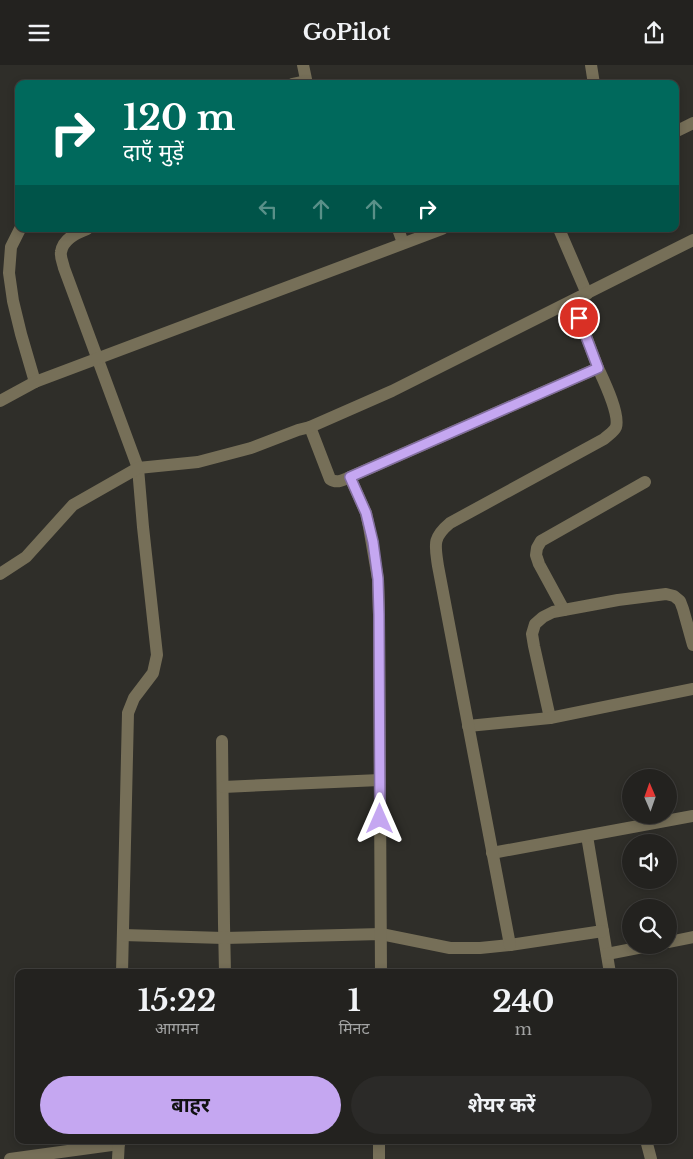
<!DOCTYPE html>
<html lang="hi">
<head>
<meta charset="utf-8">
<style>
  :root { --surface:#23221f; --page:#2b2a28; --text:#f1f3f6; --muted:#a3a4a4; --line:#403f3d; --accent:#c5a7f1 }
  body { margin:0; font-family:"Libre Baskerville","Noto Sans Devanagari",serif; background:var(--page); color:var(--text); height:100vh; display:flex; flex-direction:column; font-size:19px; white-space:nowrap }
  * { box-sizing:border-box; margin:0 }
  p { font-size:16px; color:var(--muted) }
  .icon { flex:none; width:28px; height:28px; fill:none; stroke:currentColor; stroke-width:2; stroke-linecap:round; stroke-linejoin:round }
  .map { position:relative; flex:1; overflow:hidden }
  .drawer { position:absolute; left:15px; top:904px; width:662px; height:175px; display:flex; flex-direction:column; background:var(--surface); border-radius:10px; box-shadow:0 2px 8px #0003,0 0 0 1px var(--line) }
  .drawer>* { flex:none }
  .guide { position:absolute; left:15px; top:15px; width:664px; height:152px; border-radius:10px; box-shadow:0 2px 8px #0003,0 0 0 1px var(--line); background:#00695c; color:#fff; overflow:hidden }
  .needle { width:32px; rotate:358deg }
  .buttons { position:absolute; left:622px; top:704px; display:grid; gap:10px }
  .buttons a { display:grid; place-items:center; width:55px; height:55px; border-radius:50%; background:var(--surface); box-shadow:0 2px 8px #0003,0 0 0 1px var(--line); font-size:25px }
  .pin { position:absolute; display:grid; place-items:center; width:42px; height:42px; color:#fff; margin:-21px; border:2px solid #fff; border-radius:50%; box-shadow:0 1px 5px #0007 }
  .me { position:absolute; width:55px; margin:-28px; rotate:0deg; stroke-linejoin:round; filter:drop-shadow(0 0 4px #0008) }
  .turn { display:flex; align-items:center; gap:18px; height:105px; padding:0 25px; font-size:22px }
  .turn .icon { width:65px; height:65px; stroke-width:2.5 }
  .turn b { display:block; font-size:35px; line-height:42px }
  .lanes { display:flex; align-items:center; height:48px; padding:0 25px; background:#0003; justify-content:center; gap:25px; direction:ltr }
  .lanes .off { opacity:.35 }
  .eta { display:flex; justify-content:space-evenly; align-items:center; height:85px; text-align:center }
  .eta b { font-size:30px; font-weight:700; line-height:35px }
  .cta { display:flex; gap:10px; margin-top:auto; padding:10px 25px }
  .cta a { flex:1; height:58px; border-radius:30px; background:var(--accent); color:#111; font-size:20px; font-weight:700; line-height:58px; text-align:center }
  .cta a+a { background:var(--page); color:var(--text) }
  header { display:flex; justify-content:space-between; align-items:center; height:65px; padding:0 25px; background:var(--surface); font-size:22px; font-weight:700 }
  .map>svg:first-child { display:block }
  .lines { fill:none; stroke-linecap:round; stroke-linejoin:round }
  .street { stroke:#766f58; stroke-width:12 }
  .route-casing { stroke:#806d9d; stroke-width:12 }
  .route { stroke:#c5a7f1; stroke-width:9 }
</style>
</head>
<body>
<header><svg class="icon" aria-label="menu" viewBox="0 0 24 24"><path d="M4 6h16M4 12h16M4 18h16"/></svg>GoPilot<svg class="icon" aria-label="share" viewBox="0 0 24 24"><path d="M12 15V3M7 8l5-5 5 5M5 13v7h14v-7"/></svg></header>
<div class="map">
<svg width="693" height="1094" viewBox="0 0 693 1094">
  <rect width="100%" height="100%" fill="#2f2e29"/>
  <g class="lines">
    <g class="street">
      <path d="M 303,0 L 307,19"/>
      <path d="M 591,0 L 594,19"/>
      <path d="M 292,19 L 306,16"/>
      <path d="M 675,67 L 693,58"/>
      <path d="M 20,164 L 11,182 L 9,208 L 13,236 L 21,269 L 35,317"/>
      <path d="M 87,164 C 76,168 63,174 61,187 C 60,192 63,198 64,203 L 138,403 L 143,462 L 157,590 L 153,608 L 134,633 L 128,648 L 122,908"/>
      <path d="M 398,164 L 403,178"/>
      <path d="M 559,164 L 587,229"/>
      <path d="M 0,336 L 35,317 L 442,164"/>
      <path d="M 310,362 L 330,414 C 337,419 343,415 350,412"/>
      <path d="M 0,509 L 26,492 L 73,440 L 138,403 L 198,397 L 251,383 L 298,365 L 310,362 L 392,326 L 693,175"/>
      <path d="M 564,545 L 539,499 L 536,490 L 537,483 L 541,476 L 645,417"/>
      <path d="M 550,653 L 534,581 L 532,569 L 535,559 L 543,552 L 553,547 L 618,535 L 666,529 L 674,531 L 680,536 L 683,544 L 693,580"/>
      <path d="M 468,661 L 550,653 L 693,624"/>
      <path d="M 222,676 L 224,859 L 225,908"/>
      <path d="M 223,722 L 380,715"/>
      <path d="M 587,771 L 610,908"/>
      <path d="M 492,788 L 693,751"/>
      <path d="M 123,870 L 224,873 L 381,869 L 450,883 L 480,883 L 510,880 L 603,866"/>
      <path d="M 669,877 L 693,872"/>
      <path d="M 510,880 L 438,501 C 435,480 432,473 450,458 L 604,374 C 608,370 614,367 616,362 C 620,349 604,316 598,303"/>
      <path d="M 607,889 L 653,880"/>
      <path d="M 381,908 L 379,550 L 378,514 L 369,462 L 366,448 L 350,412 L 598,303 L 573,236"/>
      <path d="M 646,1075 L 651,1094"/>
      <path d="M 10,1094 L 119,1079"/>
      <path d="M 118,1094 L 119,1075"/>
      <path d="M 379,1094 L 379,1075"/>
    </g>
  </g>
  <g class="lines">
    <g class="route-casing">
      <path id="route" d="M 380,754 L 379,550 L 378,514 L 373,477 L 366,448 L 350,412 L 598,303 L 579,253"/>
    </g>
    <use href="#route" class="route"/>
  </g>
</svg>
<div class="buttons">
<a><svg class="needle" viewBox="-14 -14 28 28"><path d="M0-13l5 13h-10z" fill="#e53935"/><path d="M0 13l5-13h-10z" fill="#a3a4a4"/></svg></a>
<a><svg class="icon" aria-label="sound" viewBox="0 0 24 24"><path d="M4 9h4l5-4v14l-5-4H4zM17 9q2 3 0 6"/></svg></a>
<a><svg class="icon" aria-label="search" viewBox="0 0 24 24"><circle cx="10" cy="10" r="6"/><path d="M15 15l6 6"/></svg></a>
</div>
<div class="pin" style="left:579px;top:253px;background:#d93025"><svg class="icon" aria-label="arrive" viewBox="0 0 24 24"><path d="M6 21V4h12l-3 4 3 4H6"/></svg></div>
<svg class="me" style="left:380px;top:754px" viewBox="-20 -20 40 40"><path d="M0-17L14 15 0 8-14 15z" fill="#c5a7f1" stroke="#fff" stroke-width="4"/></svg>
<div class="guide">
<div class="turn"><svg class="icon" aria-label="right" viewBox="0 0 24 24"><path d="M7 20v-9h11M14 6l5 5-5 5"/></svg><div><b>120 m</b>दाएँ मुड़ें</div></div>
<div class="lanes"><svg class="icon off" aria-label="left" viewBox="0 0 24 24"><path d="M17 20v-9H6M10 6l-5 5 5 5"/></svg><svg class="icon off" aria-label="ahead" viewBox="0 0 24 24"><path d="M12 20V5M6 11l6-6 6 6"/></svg><svg class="icon off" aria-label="ahead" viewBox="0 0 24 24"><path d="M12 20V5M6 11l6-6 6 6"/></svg><svg class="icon" aria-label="right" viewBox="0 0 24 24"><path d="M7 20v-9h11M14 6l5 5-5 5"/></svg></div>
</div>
<section class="drawer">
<div class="eta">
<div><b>15:22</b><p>आगमन</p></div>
<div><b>1</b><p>मिनट</p></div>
<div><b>240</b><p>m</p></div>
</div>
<div class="cta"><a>बाहर</a><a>शेयर करें</a></div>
</section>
</div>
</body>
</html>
